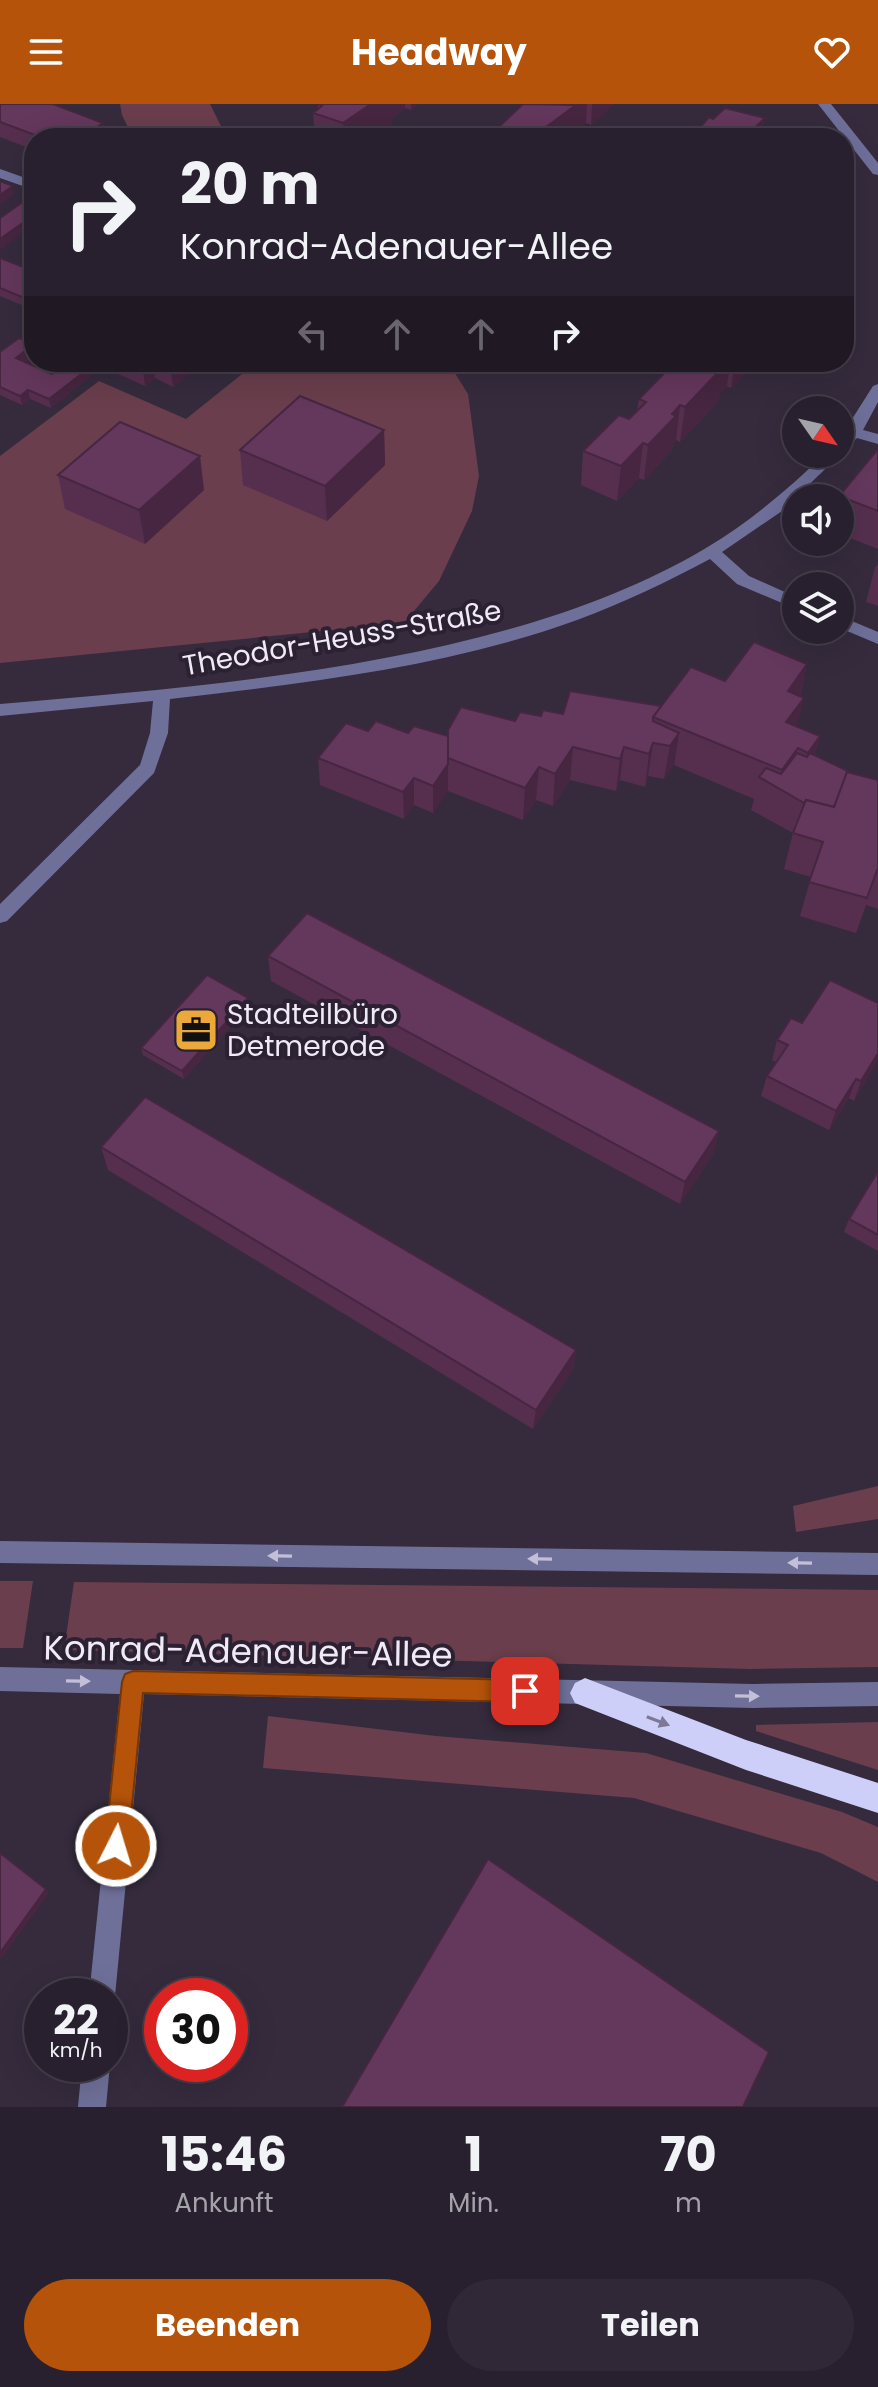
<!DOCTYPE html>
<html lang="de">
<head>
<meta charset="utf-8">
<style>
  :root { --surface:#28202e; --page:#302836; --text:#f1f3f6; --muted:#a5a3aa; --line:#443e4a; --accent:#b45309 }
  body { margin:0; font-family:Poppins,sans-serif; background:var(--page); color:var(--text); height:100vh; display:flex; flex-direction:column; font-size:30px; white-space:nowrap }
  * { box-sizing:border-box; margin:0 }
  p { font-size:26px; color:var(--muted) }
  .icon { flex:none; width:44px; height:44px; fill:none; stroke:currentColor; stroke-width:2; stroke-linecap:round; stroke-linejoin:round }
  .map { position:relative; height:2003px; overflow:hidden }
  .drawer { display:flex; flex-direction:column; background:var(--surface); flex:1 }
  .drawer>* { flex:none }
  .top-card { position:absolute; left:24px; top:24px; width:830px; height:244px; border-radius:32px; box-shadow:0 8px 32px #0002,0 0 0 2px var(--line); background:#28202e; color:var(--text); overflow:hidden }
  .needle { width:52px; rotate:124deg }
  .buttons { position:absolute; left:782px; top:292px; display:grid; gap:16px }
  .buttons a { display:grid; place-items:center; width:72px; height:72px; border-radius:50%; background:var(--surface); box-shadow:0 8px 32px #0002,0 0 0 2px var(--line); font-size:40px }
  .speed { position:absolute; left:24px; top:1874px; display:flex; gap:16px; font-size:40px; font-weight:700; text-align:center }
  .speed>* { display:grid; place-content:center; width:104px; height:104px; border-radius:50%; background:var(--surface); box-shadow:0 8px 32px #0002,0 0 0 2px var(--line); line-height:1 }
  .speed small { font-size:20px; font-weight:400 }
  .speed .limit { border:12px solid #d22; background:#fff; color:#111 }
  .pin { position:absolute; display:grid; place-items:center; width:68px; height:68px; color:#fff; margin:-34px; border-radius:16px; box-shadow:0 4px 12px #0006 }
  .me { position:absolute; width:88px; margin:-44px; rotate:5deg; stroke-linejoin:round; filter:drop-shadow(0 0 6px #0008) }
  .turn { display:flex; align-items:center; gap:28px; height:168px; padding:0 24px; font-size:36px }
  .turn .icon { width:104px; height:104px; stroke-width:2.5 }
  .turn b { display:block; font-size:56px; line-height:68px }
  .lanes { display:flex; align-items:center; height:76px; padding:0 24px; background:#0003; justify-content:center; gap:40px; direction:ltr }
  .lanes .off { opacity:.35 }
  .eta { display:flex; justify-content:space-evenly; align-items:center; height:136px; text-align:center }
  .eta b { font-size:48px; font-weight:700; line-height:56px }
  .button { display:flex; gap:16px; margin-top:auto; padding:16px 24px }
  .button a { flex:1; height:92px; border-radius:48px; background:var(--accent); color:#fff; font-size:32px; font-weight:700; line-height:92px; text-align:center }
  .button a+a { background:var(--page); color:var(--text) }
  header { display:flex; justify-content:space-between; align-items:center; height:104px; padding:0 24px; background:var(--accent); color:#fff; font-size:36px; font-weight:700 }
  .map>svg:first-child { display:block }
  .green { fill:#6a3e4c }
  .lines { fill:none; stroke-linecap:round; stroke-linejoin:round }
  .minor { fill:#6f709a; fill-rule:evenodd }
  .highway { fill:#cecff9; fill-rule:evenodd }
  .wall { fill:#562f4f }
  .shaded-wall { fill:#462640 }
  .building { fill:#64375c; stroke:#462640; stroke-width:2 }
  .oneway { fill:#c3bfd6 }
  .oneway2 { fill:#7c7896 }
  .route { fill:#b45309; stroke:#753606; stroke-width:2 }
  .labels { text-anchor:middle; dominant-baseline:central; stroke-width:8; stroke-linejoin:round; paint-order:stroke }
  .street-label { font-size:28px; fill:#f0eaf6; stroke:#2b2133 }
  .poi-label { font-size:28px; fill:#f0eaf6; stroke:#2b2133; text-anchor:start }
  .near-street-label { font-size:34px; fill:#f0eaf6; stroke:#2b2133 }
</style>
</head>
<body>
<header><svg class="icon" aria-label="menu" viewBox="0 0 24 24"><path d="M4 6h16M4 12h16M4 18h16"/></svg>Headway<svg class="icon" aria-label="heart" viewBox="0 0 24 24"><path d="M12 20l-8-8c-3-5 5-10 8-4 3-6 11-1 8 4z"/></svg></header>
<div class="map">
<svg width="878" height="2003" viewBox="0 0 878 2003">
  <rect width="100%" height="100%" fill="#352b3d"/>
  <g class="green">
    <path d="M 120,0 L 210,0 L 227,34 L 133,34 L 122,11 Z"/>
    <path d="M 257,258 L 448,258 L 468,290 L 479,372 L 472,407 L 439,477 L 404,519 L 0,559 L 0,352 L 99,277 L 186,315 Z"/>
    <path d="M 878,1382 L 878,1415 L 796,1428 L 793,1402 Z"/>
    <path d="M 0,1477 L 33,1477 L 23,1544 L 0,1544 Z"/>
    <path d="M 74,1478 L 878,1486 L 878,1563 L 750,1565 L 64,1546 Z"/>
    <path d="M 268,1612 L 436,1632 L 646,1649 L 842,1708 L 878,1723 L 878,1778 L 821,1749 L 634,1694 L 263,1664 Z"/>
    <path d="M 878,1618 L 878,1666 L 756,1627 L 756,1621 Z"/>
  </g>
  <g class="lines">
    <g class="minor">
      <path d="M 818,0 L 831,0 L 878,59 L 878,71 L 873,70 Z"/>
      <path d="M 0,65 L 34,77 L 34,86 L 0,74 Z"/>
      <path d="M 878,280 L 878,298 L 863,326 L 878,330 L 878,340 L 857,334 L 782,407 L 722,448 L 749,472 L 796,493 L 796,505 L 737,480 L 710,455 C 667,478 623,499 577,516 C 448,563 306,579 170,595 L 168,629 L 154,669 L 7,817 L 0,819 L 0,800 L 140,661 L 150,629 L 153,597 L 0,612 L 0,600 C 221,581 514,559 706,444 C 750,418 788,385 825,350 L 840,350 L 840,334 L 873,282 Z"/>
      <path d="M 840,512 L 878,528 L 878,540 L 840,524 Z"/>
      <path d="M 0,1437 L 878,1449 L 878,1471 L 0,1459 Z"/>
      <path d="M 0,1563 L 753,1580 L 878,1578 L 878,1602 L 753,1604 L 144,1590 L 115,1892 L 110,1902 L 110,1892 L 89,1892 L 120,1590 L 0,1587 Z"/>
      <path d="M 82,1960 L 110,1960 L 106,2003 L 78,2003 Z"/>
    </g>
    <path class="highway" d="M 585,1574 L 746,1636 L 878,1679 L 878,1709 L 746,1666 L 575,1599 L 570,1589 L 575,1579 Z"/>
  </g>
  <g class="wall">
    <path d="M 0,0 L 103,19 L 106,34 L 34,34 L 34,46 L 0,33 Z"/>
    <path d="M 318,0 L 418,0 L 411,6 L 405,4 L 392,15 L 392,21 L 373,34 L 315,34 L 313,9 L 318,5 Z"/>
    <path d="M 523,0 L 614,0 L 591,21 L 586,19 L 575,29 L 488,33 Z"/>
    <path d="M 0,154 L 34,167 L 34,206 L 0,192 Z"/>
    <path d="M 0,247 L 34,250 L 25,258 L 52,270 L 89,264 L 90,273 L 51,304 L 30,295 L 22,301 L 0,291 Z"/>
    <path d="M 116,258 L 204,258 L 173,283 L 155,274 L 145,282 L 118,270 Z"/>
    <path d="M 682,258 L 756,258 L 731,284 L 727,282 L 719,290 L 718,298 L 680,338 L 676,336 L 673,339 L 672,346 L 644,376 L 639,374 L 617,397 L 581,381 L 583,347 L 629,315 L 637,306 L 639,295 Z"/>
    <path d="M 384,326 L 385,361 L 327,417 L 243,381 L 240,346 Z"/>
    <path d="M 878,345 L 878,445 L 840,430 L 840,394 L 838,394 Z"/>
    <path d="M 58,371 L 204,386 L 145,440 L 65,405 Z"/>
    <path d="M 878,460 L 878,502 L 866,498 L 875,463 Z"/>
    <path d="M 807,560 L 800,592 L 797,623 L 820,632 L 815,651 L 848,668 L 878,676 L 878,805 L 866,801 L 856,829 L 800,812 L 811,773 L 784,765 L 793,729 L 751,706 L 754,695 L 674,661 L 664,675 L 648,672 L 645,683 L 620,676 L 616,687 L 570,676 L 553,702 L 536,696 L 523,716 L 448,687 L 433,709 L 414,701 L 404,715 L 320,681 L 318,654 L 368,627 L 448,632 L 541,612 L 661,602 L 725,577 Z"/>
    <path d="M 268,852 L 719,1027 L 713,1050 L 680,1100 L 271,877 Z"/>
    <path d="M 249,902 L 184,975 L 143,951 L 141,944 Z"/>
    <path d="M 777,936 L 875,961 L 854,997 L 849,994 L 829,1026 L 761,992 L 767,972 L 776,958 L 772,956 Z"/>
    <path d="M 101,1043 L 576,1246 L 573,1266 L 533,1325 L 108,1066 Z"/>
    <path d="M 878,1067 L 878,1147 L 844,1128 L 849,1115 Z"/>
  </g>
  <g class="shaded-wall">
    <path d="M 371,0 L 405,0 L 405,4 L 392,15 L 392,21 L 373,34 L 344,34 L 343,19 Z"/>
    <path d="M 411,0 L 418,0 L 411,6 Z"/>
    <path d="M 571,0 L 587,0 L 586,19 L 575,29 L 574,34 L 531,34 Z"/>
    <path d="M 592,0 L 614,0 L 591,21 Z"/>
    <path d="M 765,14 L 762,34 L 744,34 Z"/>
    <path d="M 103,19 L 106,34 L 81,34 Z"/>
    <path d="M 13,82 L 14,91 L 0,101 L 0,91 Z"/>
    <path d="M 34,111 L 34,121 L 0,146 L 0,135 Z"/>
    <path d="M 34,240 L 34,250 L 18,263 L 16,254 Z"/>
    <path d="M 153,258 L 155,274 L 145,282 L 143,265 Z"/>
    <path d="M 181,258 L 204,258 L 173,283 L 171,266 Z"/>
    <path d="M 722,258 L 730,258 L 727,282 L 719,290 L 718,298 L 680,338 L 685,303 Z"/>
    <path d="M 735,258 L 756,258 L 731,284 Z"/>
    <path d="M 89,264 L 90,273 L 51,304 L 49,295 Z"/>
    <path d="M 28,286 L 30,295 L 22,301 L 20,292 Z"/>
    <path d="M 680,301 L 676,336 L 673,339 L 672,346 L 644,376 L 648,341 L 672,310 Z"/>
    <path d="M 384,326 L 385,361 L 327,417 L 325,382 Z"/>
    <path d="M 643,339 L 639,374 L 617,397 L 621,362 Z"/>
    <path d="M 200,352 L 204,386 L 145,440 L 139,406 Z"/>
    <path d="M 807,560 L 798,598 L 788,587 Z"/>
    <path d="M 804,594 L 795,632 L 786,618 Z"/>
    <path d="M 679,629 L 674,662 L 664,675 L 670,642 Z"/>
    <path d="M 820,632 L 810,670 L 799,686 L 808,649 Z"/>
    <path d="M 653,639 L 648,672 L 645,683 L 649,650 Z"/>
    <path d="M 573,643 L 570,676 L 553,702 L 555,670 Z"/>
    <path d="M 624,643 L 620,676 L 616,687 L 620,655 Z"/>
    <path d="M 448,660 L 448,687 L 433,709 L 433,682 Z"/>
    <path d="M 539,663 L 536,696 L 523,716 L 525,684 Z"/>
    <path d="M 414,674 L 414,701 L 404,715 L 403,688 Z"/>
    <path d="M 248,894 L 249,902 L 184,975 L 182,967 Z"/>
    <path d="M 878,949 L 878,954 L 875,961 L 854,997 L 861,977 Z"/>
    <path d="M 856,975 L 849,994 L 829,1026 L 836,1007 Z"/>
    <path d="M 719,1027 L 713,1050 L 680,1100 L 685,1078 Z"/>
    <path d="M 576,1246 L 573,1266 L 533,1325 L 536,1306 Z"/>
    <path d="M 46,1785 L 50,1788 L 2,1854 L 0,1853 L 0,1849 Z"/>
  </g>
  <g class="building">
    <path d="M 0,0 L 53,0 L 103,19 L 81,34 L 43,34 L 0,18 Z"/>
    <path d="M 318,0 L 371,0 L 343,19 L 313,9 L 322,2 Z"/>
    <path d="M 523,0 L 576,1 L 531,34 L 481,34 L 484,32 L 488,33 Z"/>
    <path d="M 725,4 L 765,14 L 744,34 L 691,34 L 709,13 L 713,15 Z"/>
    <path d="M 0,77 L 13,82 L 0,91 Z"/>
    <path d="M 27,95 L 34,98 L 34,111 L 0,135 L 0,114 Z"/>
    <path d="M 0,154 L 34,167 L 34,198 L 0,184 Z"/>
    <path d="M 19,234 L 34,240 L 16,254 L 52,270 L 67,258 L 75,258 L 89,264 L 49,295 L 28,286 L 20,292 L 0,283 L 0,247 L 1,247 Z"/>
    <path d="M 127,258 L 152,258 L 143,265 Z"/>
    <path d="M 153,258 L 181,258 L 171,266 Z"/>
    <path d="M 682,258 L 722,258 L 719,261 L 723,263 L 685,303 L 680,301 L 672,310 L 676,312 L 648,341 L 643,339 L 621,362 L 583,347 L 619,311 L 629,315 L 646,298 L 639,295 L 674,259 L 679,261 Z"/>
    <path d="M 300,292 L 384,326 L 325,382 L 240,346 Z"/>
    <path d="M 120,318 L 200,352 L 139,406 L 58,371 Z"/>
    <path d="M 878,345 L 878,407 L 839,392 Z"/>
    <path d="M 754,538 L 807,560 L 788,587 L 804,594 L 786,618 L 820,632 L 808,649 L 798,644 L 782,666 L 653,613 L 691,563 L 725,577 Z"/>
    <path d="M 570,587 L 661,602 L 653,613 L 653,617 L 679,629 L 670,642 L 653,639 L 649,650 L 624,643 L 620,655 L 573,643 L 555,670 L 539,663 L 525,684 L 448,654 L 448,626 L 461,603 L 515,617 L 520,608 L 541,612 L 543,606 L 563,610 Z"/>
    <path d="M 376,617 L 408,629 L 414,622 L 448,632 L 448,660 L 433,682 L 414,674 L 403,688 L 318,654 L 346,619 L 368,627 Z"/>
    <path d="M 797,649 L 807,653 L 810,649 L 848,667 L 834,703 L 806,696 L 804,699 L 759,673 L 766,664 L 781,670 Z"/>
    <path d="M 847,668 L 878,676 L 878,766 L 877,766 L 867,794 L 809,778 L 823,738 L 793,729 L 806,696 L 834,703 Z"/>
    <path d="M 307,809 L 719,1027 L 685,1078 L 268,852 Z"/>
    <path d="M 207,871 L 248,894 L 182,967 L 141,944 Z"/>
    <path d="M 830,876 L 878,899 L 878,949 L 861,977 L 856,975 L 836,1007 L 767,972 L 788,941 L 777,936 L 791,914 L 802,919 Z"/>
    <path d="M 145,993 L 576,1246 L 536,1306 L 101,1043 Z"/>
    <path d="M 878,1067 L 878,1131 L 849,1115 Z"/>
    <path d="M 0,1749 L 46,1785 L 0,1849 Z"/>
    <path d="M 488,1755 L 769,1948 L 743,2003 L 342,2003 Z"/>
  </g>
  <defs><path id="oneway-solid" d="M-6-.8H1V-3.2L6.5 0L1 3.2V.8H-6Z" transform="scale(2)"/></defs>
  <g class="oneway">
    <use href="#oneway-solid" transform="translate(280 1452) rotate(-179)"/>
    <use href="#oneway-solid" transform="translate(540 1455) rotate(-179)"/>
    <use href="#oneway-solid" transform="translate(800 1459) rotate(-179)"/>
    <use href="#oneway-solid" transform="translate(78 1577) rotate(1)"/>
    <use href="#oneway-solid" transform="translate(747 1592) rotate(1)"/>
  </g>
  <use class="oneway2" href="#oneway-solid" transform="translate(658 1617) rotate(21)"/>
  <path class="route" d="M 133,1567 L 525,1576 L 532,1580 L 536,1587 L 532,1595 L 525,1598 L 143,1589 L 128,1742 L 124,1750 L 116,1754 L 108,1750 L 105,1742 L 122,1578 L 125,1570 Z"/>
  <defs>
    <g id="office-square" transform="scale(2.3)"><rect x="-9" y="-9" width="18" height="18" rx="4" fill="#eca93b" stroke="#2b2133"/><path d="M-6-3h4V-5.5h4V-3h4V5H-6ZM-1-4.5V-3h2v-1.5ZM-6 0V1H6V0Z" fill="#111"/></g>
  </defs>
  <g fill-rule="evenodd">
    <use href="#office-square" x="196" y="926"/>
  </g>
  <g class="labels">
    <g class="street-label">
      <text transform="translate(342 534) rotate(-10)">Theodor-Heuss-Straße</text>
    </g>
    <g class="poi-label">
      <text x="227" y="910">Stadteilbüro<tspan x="227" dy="32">Detmerode</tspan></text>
    </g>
    <g class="near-street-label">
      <text transform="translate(248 1547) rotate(1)">Konrad-Adenauer-Allee</text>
    </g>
  </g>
</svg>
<div class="buttons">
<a><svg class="needle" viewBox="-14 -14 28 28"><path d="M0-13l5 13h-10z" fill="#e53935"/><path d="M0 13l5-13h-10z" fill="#a5a3aa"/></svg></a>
<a><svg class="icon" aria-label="sound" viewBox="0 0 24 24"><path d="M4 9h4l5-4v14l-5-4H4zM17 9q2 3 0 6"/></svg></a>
<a><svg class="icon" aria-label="layers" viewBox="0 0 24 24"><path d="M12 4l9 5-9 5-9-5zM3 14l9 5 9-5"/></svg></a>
</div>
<div class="speed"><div>22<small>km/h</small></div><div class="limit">30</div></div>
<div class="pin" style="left:525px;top:1587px;background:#d93025"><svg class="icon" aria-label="arrive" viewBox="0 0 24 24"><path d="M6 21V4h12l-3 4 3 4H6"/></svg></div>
<svg class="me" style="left:116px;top:1742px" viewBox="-20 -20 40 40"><circle r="17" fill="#b45309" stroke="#fff" stroke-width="3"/><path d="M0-11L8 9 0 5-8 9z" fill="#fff"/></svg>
<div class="top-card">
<div class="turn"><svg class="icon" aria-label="right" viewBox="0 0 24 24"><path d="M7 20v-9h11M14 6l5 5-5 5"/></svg><div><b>20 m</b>Konrad-Adenauer-Allee</div></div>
<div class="lanes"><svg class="icon off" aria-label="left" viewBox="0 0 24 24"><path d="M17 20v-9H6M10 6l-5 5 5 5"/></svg><svg class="icon off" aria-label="ahead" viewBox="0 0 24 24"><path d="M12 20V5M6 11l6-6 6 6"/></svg><svg class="icon off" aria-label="ahead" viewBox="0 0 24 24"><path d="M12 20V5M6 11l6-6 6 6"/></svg><svg class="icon" aria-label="right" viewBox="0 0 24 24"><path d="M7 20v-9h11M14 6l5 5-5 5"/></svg></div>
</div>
</div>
<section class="drawer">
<div class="eta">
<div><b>15:46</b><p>Ankunft</p></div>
<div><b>1</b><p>Min.</p></div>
<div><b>70</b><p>m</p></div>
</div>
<div class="button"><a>Beenden</a><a>Teilen</a></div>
</section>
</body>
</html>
